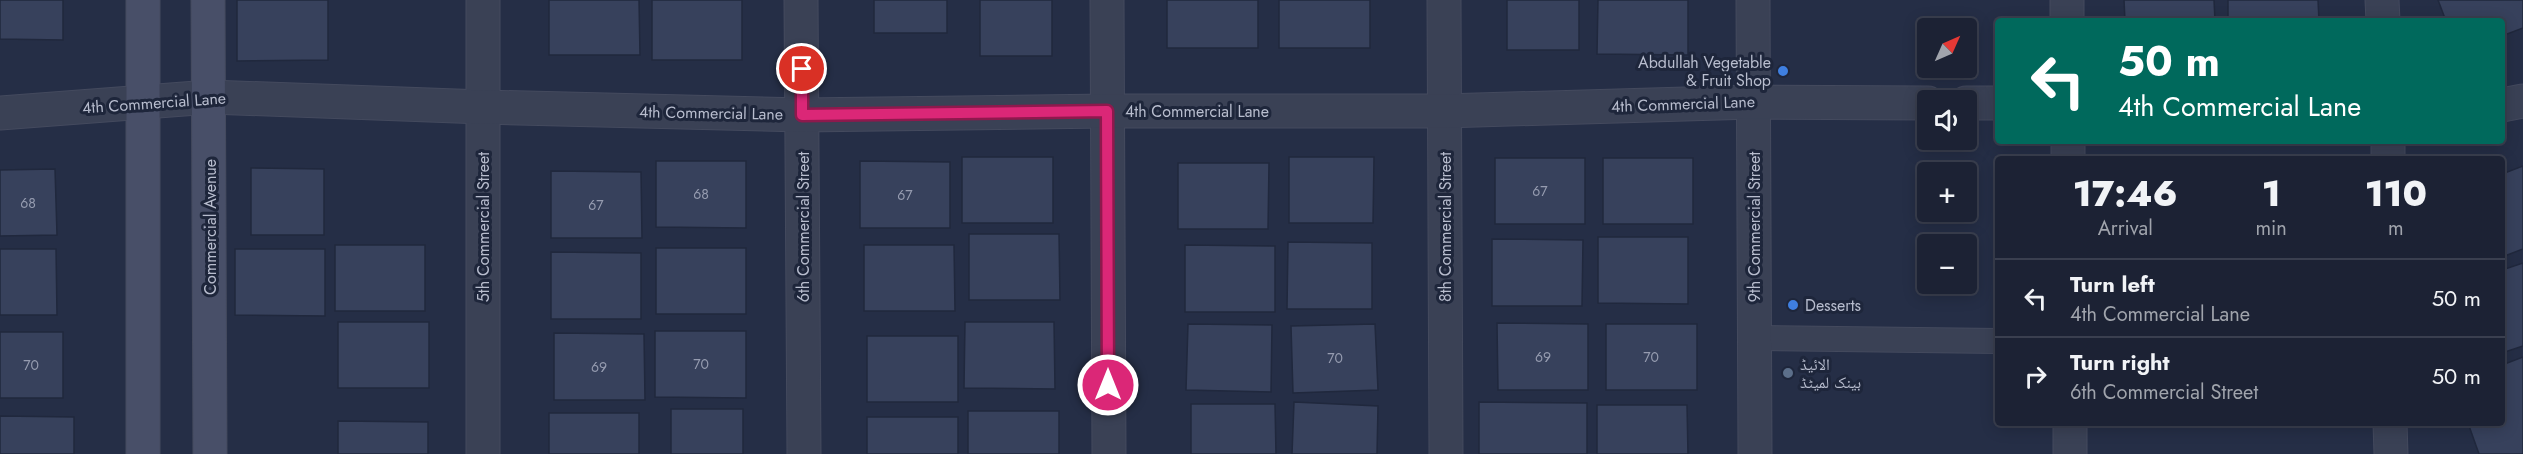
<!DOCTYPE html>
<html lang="en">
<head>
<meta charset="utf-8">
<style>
  :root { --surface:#1c2234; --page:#252a3c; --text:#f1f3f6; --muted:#a0a4ac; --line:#3a3f4f }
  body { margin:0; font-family:Jost,"Noto Naskh Arabic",sans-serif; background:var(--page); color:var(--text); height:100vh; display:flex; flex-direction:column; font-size:22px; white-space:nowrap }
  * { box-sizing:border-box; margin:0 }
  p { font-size:20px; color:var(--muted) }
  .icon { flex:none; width:33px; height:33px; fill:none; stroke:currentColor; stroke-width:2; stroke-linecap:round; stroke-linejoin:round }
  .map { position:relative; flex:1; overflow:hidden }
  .panel { position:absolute; left:1995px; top:156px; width:510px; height:270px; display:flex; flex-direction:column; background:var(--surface); border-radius:6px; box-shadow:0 3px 15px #0003,0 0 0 2px var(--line) }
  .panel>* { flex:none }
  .banner { position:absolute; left:1995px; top:18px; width:510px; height:126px; border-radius:6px; box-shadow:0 3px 15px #0003,0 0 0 2px var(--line); background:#00695c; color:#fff; overflow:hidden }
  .needle { width:39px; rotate:45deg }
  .buttons { position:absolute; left:1917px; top:18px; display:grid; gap:12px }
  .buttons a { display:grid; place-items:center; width:60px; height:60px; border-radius:6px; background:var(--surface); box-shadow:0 3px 15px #0003,0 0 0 2px var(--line); font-size:30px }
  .pin { position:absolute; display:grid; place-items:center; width:51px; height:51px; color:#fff; margin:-26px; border:3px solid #fff; border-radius:50%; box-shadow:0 2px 6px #0007 }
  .me { position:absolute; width:66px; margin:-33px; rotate:0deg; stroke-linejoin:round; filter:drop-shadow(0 0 4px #0008) }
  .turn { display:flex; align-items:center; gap:21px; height:126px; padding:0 24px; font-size:27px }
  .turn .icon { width:78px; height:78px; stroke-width:2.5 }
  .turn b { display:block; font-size:42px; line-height:51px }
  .eta { display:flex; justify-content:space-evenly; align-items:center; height:102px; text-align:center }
  .eta b { font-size:36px; font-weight:800; line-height:42px }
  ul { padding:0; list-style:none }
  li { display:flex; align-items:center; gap:18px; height:78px; padding:0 24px; border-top:2px solid var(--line) }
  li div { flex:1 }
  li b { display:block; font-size:22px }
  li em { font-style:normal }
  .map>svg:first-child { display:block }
  .building { fill:#37415c; stroke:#20283d; stroke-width:1.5 }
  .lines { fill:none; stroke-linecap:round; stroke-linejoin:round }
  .service-casing { stroke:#444a5e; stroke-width:26 }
  .minor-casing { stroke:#444a5e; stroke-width:35 }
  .tertiary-casing { stroke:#444a5e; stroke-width:35 }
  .secondary-casing { stroke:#444a5e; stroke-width:35 }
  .service { stroke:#3a4155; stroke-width:24 }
  .minor { stroke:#3a4155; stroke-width:33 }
  .tertiary { stroke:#3a4155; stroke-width:33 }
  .secondary { stroke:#484f68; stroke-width:33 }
  .route-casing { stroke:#8e194d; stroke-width:15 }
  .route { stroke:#db2777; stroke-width:10 }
  .shop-dot { fill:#3f7fe0; stroke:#1e263b; stroke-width:2 }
  .service-dot { fill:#5c6f8a; stroke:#1e263b; stroke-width:2 }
  .labels { text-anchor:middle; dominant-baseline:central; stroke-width:6; stroke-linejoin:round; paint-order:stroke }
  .number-label { font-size:14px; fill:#969cb0 }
  .poi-label { font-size:16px; fill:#b8bdce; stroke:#1e263b; text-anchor:start }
  .street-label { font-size:16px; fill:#b8bdce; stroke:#1e263b }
</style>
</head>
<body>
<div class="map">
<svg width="2523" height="454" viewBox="0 0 2523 454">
  <rect width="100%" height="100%" fill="#252e46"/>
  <g class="building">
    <path d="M 0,0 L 63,0 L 63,40 L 0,39 Z"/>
    <path d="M 237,0 L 328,0 L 328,60 L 237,61 Z"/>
    <path d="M 549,0 L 639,0 L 640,55 L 549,55 Z"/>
    <rect x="652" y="0" width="90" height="60"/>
    <rect x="874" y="0" width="73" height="33"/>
    <rect x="980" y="0" width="72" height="56"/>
    <rect x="1167" y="0" width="91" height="48"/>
    <rect x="1279" y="0" width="91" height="48"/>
    <rect x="1507" y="0" width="72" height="50"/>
    <path d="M 1598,0 L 1688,0 L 1688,55 L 1597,54 Z"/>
    <path d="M 2124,0 L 2214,0 L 2215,21 L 2125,21 Z"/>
    <path d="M 2228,0 L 2318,0 L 2319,21 L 2228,21 Z"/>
    <path d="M 2438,0 L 2523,0 L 2523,28 L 2502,36 L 2502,21 L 2446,21 Z"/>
    <rect x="962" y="157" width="91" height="66"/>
    <path d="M 1289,157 L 1374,157 L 1373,223 L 1289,223 Z"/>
    <rect x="1495" y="158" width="90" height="66"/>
    <rect x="1603" y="158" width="90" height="66"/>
    <path d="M 656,161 L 746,161 L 746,228 L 656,227 Z"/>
    <path d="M 860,161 L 950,162 L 950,228 L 860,228 Z"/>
    <path d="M 1178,163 L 1269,163 L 1268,229 L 1178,229 Z"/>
    <path d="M 2523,166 L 2523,249 L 2502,257 L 2502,174 Z"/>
    <path d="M 251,168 L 324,169 L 324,235 L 251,235 Z"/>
    <path d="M 55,169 L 57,235 L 0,236 L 0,170 Z"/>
    <path d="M 551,171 L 641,172 L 642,238 L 551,238 Z"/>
    <path d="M 969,234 L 1059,234 L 1060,300 L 969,300 Z"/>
    <path d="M 1598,237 L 1688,237 L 1688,304 L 1598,303 Z"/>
    <path d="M 1492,239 L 1583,240 L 1582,306 L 1492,306 Z"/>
    <path d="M 1288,242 L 1372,243 L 1372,309 L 1287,309 Z"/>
    <rect x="335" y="245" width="90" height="66"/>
    <path d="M 864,245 L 954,245 L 955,311 L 864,311 Z"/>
    <path d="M 1185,245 L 1275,246 L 1275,312 L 1185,312 Z"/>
    <rect x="656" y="248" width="90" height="66"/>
    <path d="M 0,249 L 56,249 L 57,315 L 0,315 Z"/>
    <path d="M 235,249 L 325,249 L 325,316 L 235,315 Z"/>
    <path d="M 551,252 L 641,253 L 641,319 L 551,319 Z"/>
    <path d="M 2523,263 L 2523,346 L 2502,353 L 2502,270 Z"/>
    <rect x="338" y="322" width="91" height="66"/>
    <path d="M 965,322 L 1054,322 L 1055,389 L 964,388 Z"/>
    <path d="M 1497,323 L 1588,324 L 1588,390 L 1498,390 Z"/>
    <path d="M 1188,324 L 1272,325 L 1271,392 L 1186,390 Z"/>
    <path d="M 1375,324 L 1378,390 L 1293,393 L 1291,326 Z"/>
    <rect x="1606" y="324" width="91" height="66"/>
    <path d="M 655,331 L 746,331 L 746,398 L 655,397 Z"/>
    <rect x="0" y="332" width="63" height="66"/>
    <path d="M 554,333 L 644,334 L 645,400 L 554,400 Z"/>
    <rect x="867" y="336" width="91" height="66"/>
    <path d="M 2523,357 L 2523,454 L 2479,454 L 2468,423 L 2502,423 L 2502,365 Z"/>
    <path d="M 1294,402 L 1378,406 L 1377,454 L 1292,454 Z"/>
    <path d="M 1479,402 L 1587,403 L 1587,454 L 1479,454 Z"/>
    <path d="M 1191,404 L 1275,404 L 1276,454 L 1191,454 Z"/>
    <path d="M 1597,405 L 1687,405 L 1688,454 L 1597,454 Z"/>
    <rect x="671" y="409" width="72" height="45"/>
    <rect x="968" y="411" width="91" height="43"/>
    <rect x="549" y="413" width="90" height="41"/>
    <path d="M 0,416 L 74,417 L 74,454 L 0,454 Z"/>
    <rect x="867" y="417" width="91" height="37"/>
    <path d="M 338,421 L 428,422 L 428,454 L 338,454 Z"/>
  </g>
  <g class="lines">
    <g class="service-casing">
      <path id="service" d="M 1755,338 L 1998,341"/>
    </g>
    <g class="minor-casing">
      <g id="minor">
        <path d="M 801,0 L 804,454"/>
        <path d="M 1107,0 L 1109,454"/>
        <path d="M 1444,0 L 1446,454"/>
        <path d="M 1753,0 L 1755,454"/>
        <path d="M 2067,0 L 2067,21"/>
        <path d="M 2068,141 L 2068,159"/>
        <path d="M 2070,423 L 2070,454"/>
        <path d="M 483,454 L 483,0"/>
      </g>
    </g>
    <g class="tertiary-casing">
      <g id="tertiary">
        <path d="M 2382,0 L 2383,21"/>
        <path d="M 1966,103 L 1998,103"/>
        <path d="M 2502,105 L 2523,101"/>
        <path d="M 0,113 L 210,97 L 483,107 L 802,115 L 1107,111 L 1444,111 L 1753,102 L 1928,103"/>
        <path d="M 2388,141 L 2388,159"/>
        <path d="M 2390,423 L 2391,454"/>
      </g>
    </g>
    <g class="secondary-casing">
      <g id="secondary">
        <path d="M 143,0 L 143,454"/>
        <path d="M 208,0 L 210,454"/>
      </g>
    </g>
    <use href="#service" class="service"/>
    <use href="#minor" class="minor"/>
    <use href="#tertiary" class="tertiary"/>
    <use href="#secondary" class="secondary"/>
  </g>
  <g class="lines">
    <g class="route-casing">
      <path id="route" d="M 802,69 L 802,115 L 1107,111 L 1108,385"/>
    </g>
    <use href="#route" class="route"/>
  </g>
  <g class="shop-dot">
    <circle cx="1783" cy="71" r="6"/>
    <circle cx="1793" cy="305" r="6"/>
  </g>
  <circle class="service-dot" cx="1788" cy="373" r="6"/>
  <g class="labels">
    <g class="number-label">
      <text x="1540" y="191">67</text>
      <text x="701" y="194">68</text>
      <text x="905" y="195">67</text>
      <text x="28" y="203">68</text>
      <text x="596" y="205">67</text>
      <text x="1543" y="357">69</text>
      <text x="1651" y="357">70</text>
      <text x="1335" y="358">70</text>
      <text x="701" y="364">70</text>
      <text x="31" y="365">70</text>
      <text x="599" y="367">69</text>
    </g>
    <g class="poi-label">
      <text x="1771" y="62" text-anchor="end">Abdullah Vegetable<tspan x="1771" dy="18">&amp; Fruit Shop</tspan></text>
      <text x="1805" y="305">Desserts</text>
      <text x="1800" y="364">الائیڈ<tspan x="1800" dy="18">بینک لمیٹڈ</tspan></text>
    </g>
    <g class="street-label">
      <text transform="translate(154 103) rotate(-4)">4th Commercial Lane</text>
      <text transform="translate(1683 104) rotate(-2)">4th Commercial Lane</text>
      <text x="1197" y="111">4th Commercial Lane</text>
      <text transform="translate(711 113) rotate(1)">4th Commercial Lane</text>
      <text transform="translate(210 227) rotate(-90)">Commercial Avenue</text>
      <text transform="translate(483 227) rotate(-90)">5th Commercial Street</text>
      <text transform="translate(803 227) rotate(-90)">6th Commercial Street</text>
      <text transform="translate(1445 227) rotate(-90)">8th Commercial Street</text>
      <text transform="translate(1754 227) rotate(-90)">9th Commercial Street</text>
    </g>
  </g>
</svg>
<div class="buttons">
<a><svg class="needle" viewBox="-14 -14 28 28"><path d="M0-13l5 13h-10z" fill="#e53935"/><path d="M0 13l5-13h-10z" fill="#a0a4ac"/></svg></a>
<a><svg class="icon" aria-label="sound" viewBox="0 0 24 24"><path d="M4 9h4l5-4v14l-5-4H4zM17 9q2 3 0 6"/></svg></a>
<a>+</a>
<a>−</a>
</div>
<div class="pin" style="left:802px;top:69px;background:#d93025"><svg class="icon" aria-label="arrive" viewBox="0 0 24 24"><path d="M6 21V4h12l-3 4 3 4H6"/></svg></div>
<svg class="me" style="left:1108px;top:385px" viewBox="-20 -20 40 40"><circle r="17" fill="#db2777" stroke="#fff" stroke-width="3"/><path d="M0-11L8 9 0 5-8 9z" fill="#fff"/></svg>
<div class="banner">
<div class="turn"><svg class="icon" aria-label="left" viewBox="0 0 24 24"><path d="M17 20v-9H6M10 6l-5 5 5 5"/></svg><div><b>50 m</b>4th Commercial Lane</div></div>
</div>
<section class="panel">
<div class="eta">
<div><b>17:46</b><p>Arrival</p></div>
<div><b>1</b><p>min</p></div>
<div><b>110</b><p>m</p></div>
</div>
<ul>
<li><svg class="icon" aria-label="left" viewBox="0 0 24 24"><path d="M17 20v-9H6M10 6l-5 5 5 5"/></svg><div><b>Turn left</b><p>4th Commercial Lane</p></div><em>50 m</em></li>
<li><svg class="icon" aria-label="right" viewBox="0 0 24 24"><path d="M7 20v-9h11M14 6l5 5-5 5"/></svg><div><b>Turn right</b><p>6th Commercial Street</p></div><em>50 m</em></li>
</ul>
</section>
</div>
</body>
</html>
